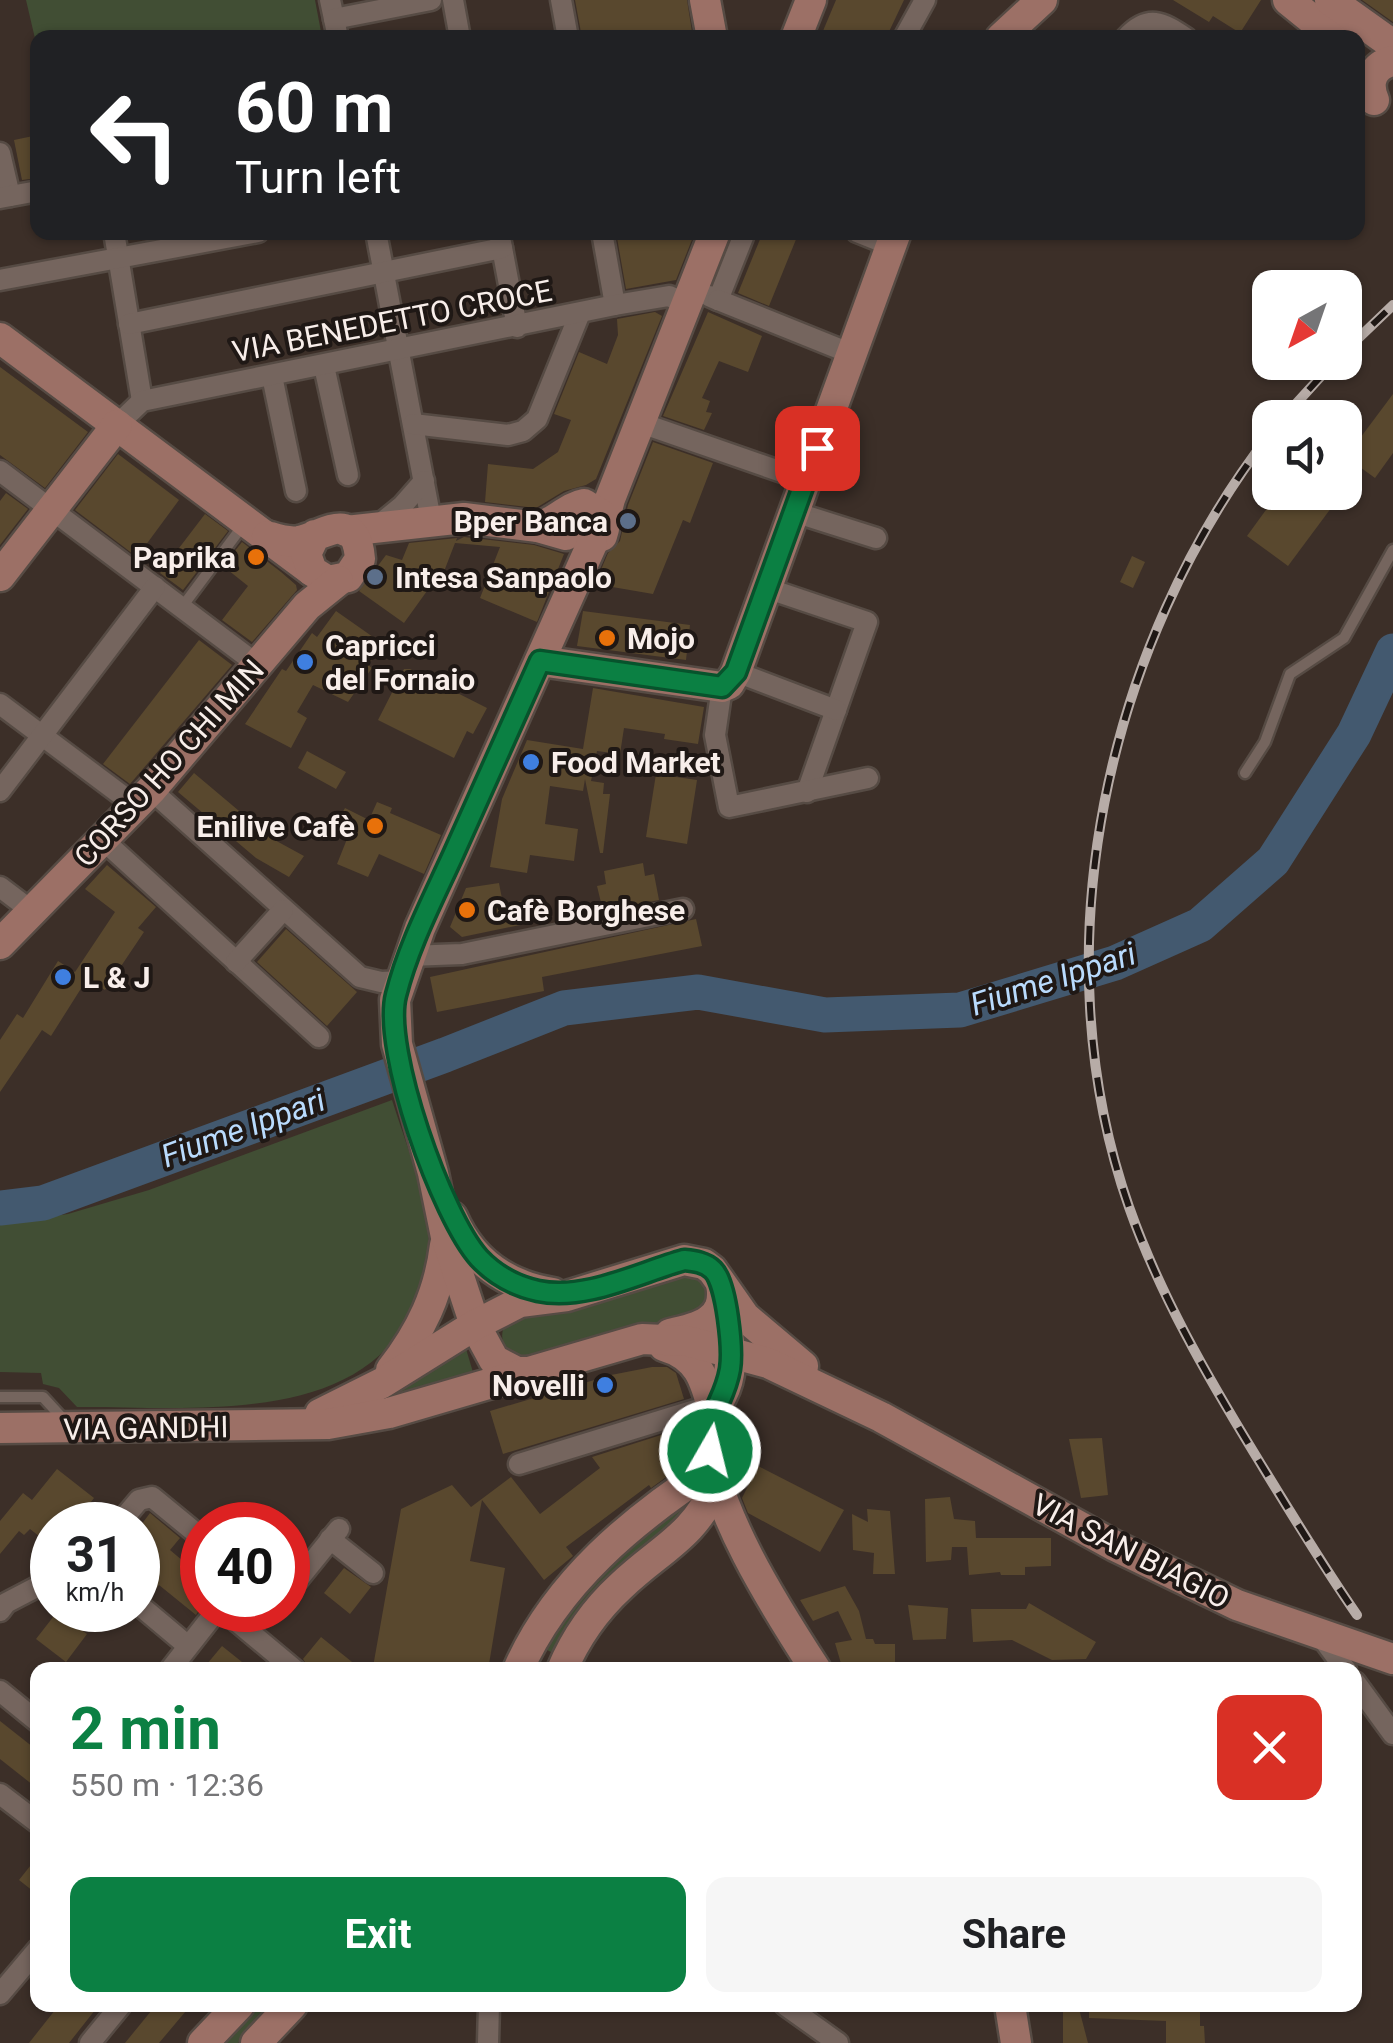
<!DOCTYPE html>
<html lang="en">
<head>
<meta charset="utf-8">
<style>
  :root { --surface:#fff; --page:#f6f6f6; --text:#202124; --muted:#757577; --accent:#0b8043 }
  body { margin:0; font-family:Roboto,sans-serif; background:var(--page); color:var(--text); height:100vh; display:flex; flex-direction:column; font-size:38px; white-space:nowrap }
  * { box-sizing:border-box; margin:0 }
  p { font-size:32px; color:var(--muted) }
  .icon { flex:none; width:55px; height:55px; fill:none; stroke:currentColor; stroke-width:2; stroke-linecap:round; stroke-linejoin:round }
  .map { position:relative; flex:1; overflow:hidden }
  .panel { position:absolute; left:30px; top:1662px; width:1332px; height:350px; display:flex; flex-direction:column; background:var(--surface); border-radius:20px; box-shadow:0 2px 8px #0004 }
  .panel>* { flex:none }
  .banner { position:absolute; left:30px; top:30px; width:1335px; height:210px; border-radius:20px; box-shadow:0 2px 8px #0004; background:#202124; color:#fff; overflow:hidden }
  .needle { width:65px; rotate:220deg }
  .buttons { position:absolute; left:1252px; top:270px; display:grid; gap:20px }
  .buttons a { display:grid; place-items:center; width:110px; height:110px; border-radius:20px; background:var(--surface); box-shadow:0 2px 8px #0004; font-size:50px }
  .speed { position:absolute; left:30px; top:1502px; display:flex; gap:20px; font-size:50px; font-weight:700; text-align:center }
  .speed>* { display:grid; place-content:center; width:130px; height:130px; border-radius:50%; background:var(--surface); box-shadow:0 2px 8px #0004; line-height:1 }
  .speed small { font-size:25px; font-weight:400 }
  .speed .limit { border:15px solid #d22; background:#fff; color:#111 }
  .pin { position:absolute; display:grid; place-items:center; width:85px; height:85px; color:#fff; margin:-42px; border-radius:20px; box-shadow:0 5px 15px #0006 }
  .me { position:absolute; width:110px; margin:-55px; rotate:8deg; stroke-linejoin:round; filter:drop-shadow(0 0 8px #0008) }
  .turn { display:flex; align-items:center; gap:35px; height:210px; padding:0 40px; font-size:45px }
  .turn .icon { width:130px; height:130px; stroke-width:2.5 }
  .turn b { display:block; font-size:70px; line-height:85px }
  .round { display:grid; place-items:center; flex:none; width:105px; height:105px; border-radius:20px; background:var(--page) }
  .summary { display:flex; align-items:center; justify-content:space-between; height:170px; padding:0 40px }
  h1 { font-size:60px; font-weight:700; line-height:75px; color:var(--accent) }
  .action { display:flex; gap:20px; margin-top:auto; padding:20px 40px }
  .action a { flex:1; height:115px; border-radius:20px; background:var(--accent); color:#fff; font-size:40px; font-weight:700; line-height:115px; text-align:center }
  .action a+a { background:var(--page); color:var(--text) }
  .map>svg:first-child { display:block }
  .green { fill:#414e34 }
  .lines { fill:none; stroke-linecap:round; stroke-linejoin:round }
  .river { stroke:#43596f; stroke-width:35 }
  .building { fill:#59482e }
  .lane-casing { stroke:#564b44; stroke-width:15 }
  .street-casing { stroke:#564b44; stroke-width:25 }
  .secondary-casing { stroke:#564b44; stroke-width:35 }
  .lane { stroke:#75655e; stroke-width:10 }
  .street { stroke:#75655e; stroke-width:20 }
  .secondary { stroke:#9c7066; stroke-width:30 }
  .rail-casing { stroke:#b7aca7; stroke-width:10 }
  .rail { stroke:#1f1815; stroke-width:6; stroke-dasharray:19; stroke-linecap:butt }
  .route-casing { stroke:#07532c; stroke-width:25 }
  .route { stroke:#0b8043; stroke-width:18 }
  .service-dot { fill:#5c6f8a; stroke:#1f1815; stroke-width:4 }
  .food-dot { fill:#e8710a; stroke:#1f1815; stroke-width:4 }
  .shop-dot { fill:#3f7fe0; stroke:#1f1815; stroke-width:4 }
  .labels { text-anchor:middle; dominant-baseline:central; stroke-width:8; stroke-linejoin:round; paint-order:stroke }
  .street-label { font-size:30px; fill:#f8eeea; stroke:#1f1815 }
  .poi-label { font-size:30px; font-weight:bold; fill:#f8eeea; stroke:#1f1815; text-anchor:start }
  .water-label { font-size:32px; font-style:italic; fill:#b9dbfd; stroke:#1f1815 }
</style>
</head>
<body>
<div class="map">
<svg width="1393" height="2043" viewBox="0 0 1393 2043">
  <rect width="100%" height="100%" fill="#3c2f28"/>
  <g class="green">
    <path d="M 26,0 L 315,0 L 322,37 L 38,38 L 37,47 Z"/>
    <path d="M 392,1100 C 406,1144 426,1193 429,1240 C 431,1270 421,1294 407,1320 C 349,1427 180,1406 77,1407 L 59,1388 L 43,1384 L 41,1373 L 0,1372 L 0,1224 L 68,1214 L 149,1190 Z"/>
    <path d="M 685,1275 C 702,1279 707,1283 709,1301 L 690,1318 L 612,1335 L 527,1361 C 507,1352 494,1341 508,1319 L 601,1303 Z"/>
    <path d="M 464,1342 L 475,1379 L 372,1403 Z"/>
    <path d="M 686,1503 L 691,1510 L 574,1618 L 551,1652 L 545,1649 C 582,1588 632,1548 686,1503 Z"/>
    <path d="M 260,2005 L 273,2005 L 238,2043 L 225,2043 Z"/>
  </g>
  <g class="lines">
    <path class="river" d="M 0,1208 L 43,1203 L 445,1055 L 564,1008 L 698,992 L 825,1015 L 960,1010 L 1115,963 L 1200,925 L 1273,861 L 1354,734 L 1393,651"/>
  </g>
  <g class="building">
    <path d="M 575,0 L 687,0 L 693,38 L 582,38 Z"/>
    <path d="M 836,0 L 904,0 L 886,38 L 820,38 Z"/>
    <path d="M 1173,0 L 1261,0 L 1240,33 L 1213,16 L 1209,22 Z"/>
    <path d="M 1362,0 L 1393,0 L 1393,22 Z"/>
    <path d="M 38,135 L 38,178 L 22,180 L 14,140 Z"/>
    <path d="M 616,232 L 695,232 L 676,280 L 626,289 Z"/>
    <path d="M 763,232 L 799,232 L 769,306 L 738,293 Z"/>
    <path d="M 655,312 L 662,316 L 596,479 L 586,485 L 564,491 L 536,508 L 485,502 L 488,464 L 533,469 L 558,452 L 571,420 L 554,414 L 579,352 L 607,364 L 618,335 L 617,319 Z"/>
    <path d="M 708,312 L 762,336 L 748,372 L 719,361 L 702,398 L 710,401 L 706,412 L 712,413 L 704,430 L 663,416 Z"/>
    <path d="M 0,367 L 88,432 L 45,488 L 0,455 Z"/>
    <path d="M 1393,394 L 1393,453 L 1375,478 L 1346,457 Z"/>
    <path d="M 653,442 L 713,463 L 690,523 L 683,520 L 653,594 L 595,584 L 608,553 L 620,541 L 628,505 Z"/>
    <path d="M 118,454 L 179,500 L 137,557 L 75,510 Z"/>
    <path d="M 1279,492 L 1343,492 L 1288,566 L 1247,536 Z"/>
    <path d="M 6,493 L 28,509 L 0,545 L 0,501 Z"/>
    <path d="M 205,514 L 228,531 L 183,590 L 160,573 Z"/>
    <path d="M 464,537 L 534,545 L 564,554 L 537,622 L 480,598 L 500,547 L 455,543 L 438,587 L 432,584 L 404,623 L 359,591 L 386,555 L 402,560 L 409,543 L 457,538 L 456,541 Z"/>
    <path d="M 242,542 L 281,572 L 296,585 L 297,590 L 252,642 L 222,620 L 248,586 L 223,566 Z"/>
    <path d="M 1132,556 L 1145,562 L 1133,588 L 1120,582 Z"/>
    <path d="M 336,611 L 383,644 L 368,665 L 372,668 L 348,702 L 313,685 L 297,712 L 307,718 L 291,748 L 245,724 L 282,669 L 286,671 L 312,633 L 317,637 Z"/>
    <path d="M 583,611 L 690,625 L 686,660 L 577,646 Z"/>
    <path d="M 199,640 L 232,665 L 130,784 L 103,764 Z"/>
    <path d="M 404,669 L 410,669 L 487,708 L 473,734 L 467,731 L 454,758 L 378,720 Z"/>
    <path d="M 593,688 L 704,707 L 698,744 L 664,739 L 665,734 L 624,728 L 620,754 L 597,751 L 591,781 L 604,783 L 603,794 L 610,794 L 603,853 L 600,853 L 585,779 L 583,791 L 550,786 L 545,824 L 578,829 L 574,861 L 530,855 L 527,873 L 490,867 L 502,799 L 527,740 L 583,749 Z"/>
    <path d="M 307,751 L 346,772 L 336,789 L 298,768 Z"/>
    <path d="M 194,773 L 271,838 L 304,856 L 289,877 L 256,858 L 178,792 Z"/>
    <path d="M 656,774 L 697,780 L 687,844 L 646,837 Z"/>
    <path d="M 377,802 L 392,808 L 390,813 L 441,835 L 424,874 L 379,854 L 368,877 L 337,864 L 347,839 L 332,831 L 345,808 L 369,820 Z"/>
    <path d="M 643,863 L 645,876 L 654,874 L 659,900 L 603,911 L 597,886 L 606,884 L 604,871 Z"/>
    <path d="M 107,865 L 156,907 L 138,928 L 144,932 L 105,990 L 87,979 L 51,1036 L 42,1030 L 0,1092 L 0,1040 L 17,1014 L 23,1018 L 58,961 L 75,972 L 115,912 L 85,889 Z"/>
    <path d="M 499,883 L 503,904 L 526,900 L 530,923 L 462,937 L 450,927 L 466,888 Z"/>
    <path d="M 696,919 L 702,946 L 542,977 L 544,991 L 437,1012 L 430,977 Z"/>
    <path d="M 286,929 L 357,992 L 327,1026 L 257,962 Z"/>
    <path d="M 652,1367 L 667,1367 L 676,1373 L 684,1399 L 503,1454 L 490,1411 L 611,1375 Z"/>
    <path d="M 683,1428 L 690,1460 L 651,1488 L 649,1485 L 566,1547 L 573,1556 L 544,1580 L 482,1500 L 470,1561 L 505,1568 L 488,1670 L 386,1670 L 373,1667 L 401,1509 L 452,1485 L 471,1507 L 511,1477 L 540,1514 L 600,1468 L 592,1457 Z"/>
    <path d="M 1102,1438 L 1108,1495 L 1081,1498 L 1069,1439 Z"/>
    <path d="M 758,1466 L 844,1510 L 820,1552 L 748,1513 L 742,1498 Z"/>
    <path d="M 57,1469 L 94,1498 L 73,1525 L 52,1525 L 44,1540 L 30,1529 L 24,1535 L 19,1531 L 0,1554 L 0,1521 L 23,1493 L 32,1500 Z"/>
    <path d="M 950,1497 L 954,1519 L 975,1521 L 976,1538 L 1051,1538 L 1051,1566 L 1025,1567 L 1025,1575 L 1001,1575 L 1000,1572 L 969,1575 L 967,1547 L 952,1547 L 951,1560 L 926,1562 L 925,1499 Z"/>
    <path d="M 254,1505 L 278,1525 L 238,1525 Z"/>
    <path d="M 867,1509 L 890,1511 L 895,1574 L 873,1574 L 874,1553 L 853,1550 L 852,1514 L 868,1522 Z"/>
    <path d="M 150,1513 L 180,1538 L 170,1550 L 202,1577 L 202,1606 L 196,1615 L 159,1585 L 150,1596 L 138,1591 L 138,1529 Z"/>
    <path d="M 288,1533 L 306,1548 L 288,1571 Z"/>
    <path d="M 344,1568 L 371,1587 L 350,1614 L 324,1593 Z"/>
    <path d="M 845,1586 L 859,1611 L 866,1639 L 873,1639 L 875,1644 L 895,1644 L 895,1663 L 872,1665 L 866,1668 L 864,1665 L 842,1667 L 835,1643 L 852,1640 L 838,1611 L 813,1621 L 800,1600 Z"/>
    <path d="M 1029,1603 L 1096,1642 L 1086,1659 L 1052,1660 L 1012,1640 L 973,1642 L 971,1609 L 1026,1609 Z"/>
    <path d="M 908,1605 L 948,1608 L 946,1639 L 913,1640 Z"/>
    <path d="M 57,1612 L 87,1634 L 66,1662 L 36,1639 Z"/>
    <path d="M 321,1637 L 362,1670 L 312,1670 L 308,1667 L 303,1659 Z"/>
    <path d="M 222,1646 L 252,1670 L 202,1670 Z"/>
    <path d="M 0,1721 L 38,1751 L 38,1789 L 0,1759 Z"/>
    <path d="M 38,1856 L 38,1895 L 19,1880 Z"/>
    <path d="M 59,2005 L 99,2005 L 69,2043 L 29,2043 Z"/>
    <path d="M 156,2005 L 191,2005 L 159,2043 L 125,2043 Z"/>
    <path d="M 1063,2005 L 1078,2005 L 1088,2043 L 1063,2043 Z"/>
    <path d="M 1089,2005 L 1200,2005 L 1200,2026 L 1204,2026 L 1205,2043 L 1166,2043 L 1166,2021 L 1089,2018 Z"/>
  </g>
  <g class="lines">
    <g class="lane-casing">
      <g id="lane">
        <path d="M 182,607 L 244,524"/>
        <path d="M 1245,773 L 1265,742 L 1290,674 L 1344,638 L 1393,550"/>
        <path d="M 0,1397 L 43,1397 L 65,1421"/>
      </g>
    </g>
    <g class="street-casing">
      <g id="street">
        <path d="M 330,0 L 338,38"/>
        <path d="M 453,0 L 460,38"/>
        <path d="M 561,0 L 568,38"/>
        <path d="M 334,19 L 431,0"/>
        <path d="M 904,38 L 925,0"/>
        <path d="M 1126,38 C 1148,14 1162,22 1186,38"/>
        <path d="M 0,153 L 10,196"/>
        <path d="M 0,198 L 38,191"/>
        <path d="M 114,232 L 142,401"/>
        <path d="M 376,232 L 431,520"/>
        <path d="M 499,232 L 517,327"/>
        <path d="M 602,232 L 615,305"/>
        <path d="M 857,232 L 892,246"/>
        <path d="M 0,280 L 258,232"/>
        <path d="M 709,296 L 718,300 L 745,232"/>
        <path d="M 718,300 L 852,354"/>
        <path d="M 129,324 L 502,248"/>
        <path d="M 324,366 L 348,475"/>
        <path d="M 272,376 L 296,491"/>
        <path d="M 641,423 L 805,480"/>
        <path d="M 413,424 L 508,435 L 523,431 L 537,419 L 580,313"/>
        <path d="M 117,425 L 142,401 L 615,305 L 669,296 L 687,304"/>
        <path d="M 0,471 L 258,665"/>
        <path d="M 794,512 L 876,538"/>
        <path d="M 375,528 L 402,506 L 424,481"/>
        <path d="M 766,588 L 867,622 L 807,792"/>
        <path d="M 736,672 L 836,710"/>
        <path d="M 722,687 L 715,735 L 729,807 L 868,778"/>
        <path d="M 0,704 L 136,806"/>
        <path d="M 151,790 L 360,977 L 381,982 L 401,981"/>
        <path d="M 0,791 L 155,587"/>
        <path d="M 103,840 L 319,1037"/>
        <path d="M 0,887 L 33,912"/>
        <path d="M 409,956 L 462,954 L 683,909"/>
        <path d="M 236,962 L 283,910"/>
        <path d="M 519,1464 L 695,1410 L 713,1411"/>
        <path d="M 118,1525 L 139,1500 L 152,1497 L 202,1538"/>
        <path d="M 330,1539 L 373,1573"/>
        <path d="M 288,1592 L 339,1529"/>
        <path d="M 138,1604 L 188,1646"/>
        <path d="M 223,1610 L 295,1670"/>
        <path d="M 0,1611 L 6,1603 L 52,1579"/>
        <path d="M 1320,1635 L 1346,1670"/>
        <path d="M 170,1670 L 217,1610"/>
        <path d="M 1355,1682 L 1393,1734"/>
        <path d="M 0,1691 L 38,1722"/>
        <path d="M 0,1794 L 38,1823"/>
        <path d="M 0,1994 L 38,1949"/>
        <path d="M 785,2005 L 838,2043"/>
        <path d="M 90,2043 L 121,2005"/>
        <path d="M 488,2043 L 489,2005"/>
      </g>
    </g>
    <g class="secondary-casing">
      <g id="secondary">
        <path d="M 705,0 L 712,38"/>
        <path d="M 1288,0 L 1335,38"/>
        <path d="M 1330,0 L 1393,45"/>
        <path d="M 796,38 L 811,0"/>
        <path d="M 1001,38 L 1042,0"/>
        <path d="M 1374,100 C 1366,82 1373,65 1393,61"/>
        <path d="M 0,338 L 312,571"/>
        <path d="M 604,522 L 610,499 L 715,232"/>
        <path d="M 538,527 C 556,522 567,507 584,504 L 602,515 L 604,529 L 602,536"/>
        <path d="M 346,531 L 464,518 L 538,527 L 566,535"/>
        <path d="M 267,536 C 277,539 288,543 299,541 C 323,536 356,507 360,559 L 348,577 L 328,581 L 312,571 L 306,554 L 315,535"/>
        <path d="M 0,576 L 117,425"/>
        <path d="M 540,661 L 722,687 L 729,684 L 736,672 L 896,232"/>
        <path d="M 0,944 L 151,790 L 307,606 L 338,581"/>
        <path d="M 452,1217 C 471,1261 507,1286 553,1293"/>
        <path d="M 670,1334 C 698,1328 728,1321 721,1284"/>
        <path d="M 728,1335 C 731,1356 732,1376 722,1395 C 716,1407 708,1417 708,1431 C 708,1503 777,1610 816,1670"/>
        <path d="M 664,1346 C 698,1356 705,1379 713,1411"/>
        <path d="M 391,1370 C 421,1331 439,1294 445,1245"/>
        <path d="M 533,1372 L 517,1372 L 494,1360 L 475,1325 L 446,1237 L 433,1173 L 397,1044 L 395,1000 L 420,928 L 592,544"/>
        <path d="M 320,1414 L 382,1383 L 475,1325 L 520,1302 L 567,1296 L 684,1260 L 704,1264 L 712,1270 L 745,1317 L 803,1366"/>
        <path d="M 0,1428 L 328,1424 L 389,1413 L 642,1339 L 687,1341 L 768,1363 L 881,1417 L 1115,1546 L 1237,1605 L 1393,1659"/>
        <path d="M 518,1670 C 556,1583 633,1519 712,1468"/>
        <path d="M 562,1670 C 575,1639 596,1609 621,1586 C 662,1547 692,1539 718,1483"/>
        <path d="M 1010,2005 L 1016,2043"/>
        <path d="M 203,2043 L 239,2005"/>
        <path d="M 256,2043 L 292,2005"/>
      </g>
    </g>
    <use href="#lane" class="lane"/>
    <use href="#street" class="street"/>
    <use href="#secondary" class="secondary"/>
    <g class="rail-casing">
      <g id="rail">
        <path d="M 1345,351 L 1393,305"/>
        <path d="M 1283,418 L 1334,362"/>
        <path d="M 1270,434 C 1106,645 1039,950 1129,1207 C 1160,1295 1207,1376 1256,1456 C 1289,1510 1321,1563 1357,1615"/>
      </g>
    </g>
    <use href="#rail" class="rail"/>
  </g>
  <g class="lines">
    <g class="route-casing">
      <path id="route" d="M 710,1451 C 706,1411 724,1404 730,1369 C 733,1350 727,1284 713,1270 C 705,1262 694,1261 684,1260 C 638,1273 585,1301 538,1291 C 515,1286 495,1275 479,1258 C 442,1217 382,1049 396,995 C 408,947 432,901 453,855 C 482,791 511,726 540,661 L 722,687 L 736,672 L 817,448"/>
    </g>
    <use href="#route" class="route"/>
  </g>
  <g class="service-dot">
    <circle cx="628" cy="521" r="10"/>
    <circle cx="375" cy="577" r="10"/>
  </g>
  <g class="food-dot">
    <circle cx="256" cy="557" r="10"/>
    <circle cx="607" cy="638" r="10"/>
    <circle cx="375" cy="826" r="10"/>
    <circle cx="467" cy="910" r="10"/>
  </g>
  <g class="shop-dot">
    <circle cx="305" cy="662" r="10"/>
    <circle cx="531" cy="762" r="10"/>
    <circle cx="63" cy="977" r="10"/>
    <circle cx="605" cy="1385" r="10"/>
  </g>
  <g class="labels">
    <g class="street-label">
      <text transform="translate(392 321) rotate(-11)">VIA BENEDETTO CROCE</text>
      <text transform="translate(169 763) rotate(-48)">CORSO HO CHI MIN</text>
      <text transform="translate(146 1428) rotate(-1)">VIA GANDHI</text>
      <text transform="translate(1131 1551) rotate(27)">VIA SAN BIAGIO</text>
    </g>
    <g class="poi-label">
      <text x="608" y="521" text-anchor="end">Bper Banca</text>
      <text x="236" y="557" text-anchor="end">Paprika</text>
      <text x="395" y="577">Intesa Sanpaolo</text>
      <text x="627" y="638">Mojo</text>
      <text x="325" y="645">Capricci<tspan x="325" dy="34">del Fornaio</tspan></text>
      <text x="551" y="762">Food Market</text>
      <text x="355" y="826" text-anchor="end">Enilive Cafè</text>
      <text x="487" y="910">Cafè Borghese</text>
      <text x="83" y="977">L &amp; J</text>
      <text x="585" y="1385" text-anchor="end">Novelli</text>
    </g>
    <g class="water-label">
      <text transform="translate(1053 979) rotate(-18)">Fiume Ippari</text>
      <text transform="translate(243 1128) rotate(-20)">Fiume Ippari</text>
    </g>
  </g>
</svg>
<div class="buttons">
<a><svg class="needle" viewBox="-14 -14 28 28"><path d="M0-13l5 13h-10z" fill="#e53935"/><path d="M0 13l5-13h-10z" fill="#757577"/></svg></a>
<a><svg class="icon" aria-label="sound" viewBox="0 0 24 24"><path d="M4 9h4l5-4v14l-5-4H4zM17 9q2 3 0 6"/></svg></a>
</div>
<div class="speed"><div>31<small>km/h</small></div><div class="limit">40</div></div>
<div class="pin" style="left:817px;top:448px;background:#d93025"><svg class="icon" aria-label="arrive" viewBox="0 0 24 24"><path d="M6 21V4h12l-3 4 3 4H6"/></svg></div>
<svg class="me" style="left:710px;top:1451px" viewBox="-20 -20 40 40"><circle r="17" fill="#0b8043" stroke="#fff" stroke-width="3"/><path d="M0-11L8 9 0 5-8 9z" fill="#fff"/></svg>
<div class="banner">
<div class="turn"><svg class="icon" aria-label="left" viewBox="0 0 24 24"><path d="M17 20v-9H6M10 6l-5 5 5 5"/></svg><div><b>60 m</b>Turn left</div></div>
</div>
<section class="panel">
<div class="summary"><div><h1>2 min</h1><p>550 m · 12:36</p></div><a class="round" style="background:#d93025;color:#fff"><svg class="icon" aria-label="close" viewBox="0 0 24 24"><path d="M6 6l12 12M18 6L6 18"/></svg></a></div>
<div class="action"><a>Exit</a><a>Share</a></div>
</section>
</div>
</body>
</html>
